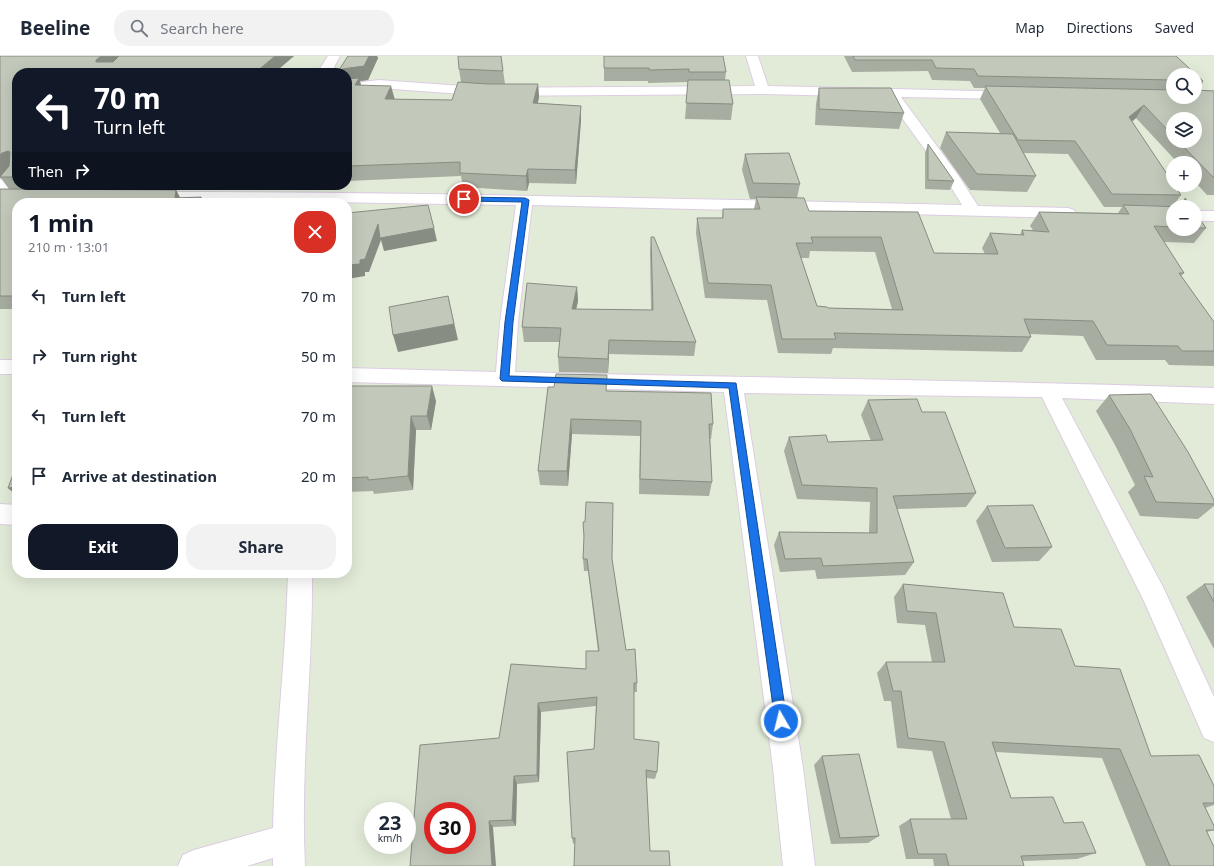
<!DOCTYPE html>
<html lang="en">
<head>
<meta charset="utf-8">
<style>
  :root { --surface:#fff; --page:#f2f2f3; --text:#1f2937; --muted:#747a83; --line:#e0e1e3; --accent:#111827 }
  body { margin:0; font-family:"Noto Sans",sans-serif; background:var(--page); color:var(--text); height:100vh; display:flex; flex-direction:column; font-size:15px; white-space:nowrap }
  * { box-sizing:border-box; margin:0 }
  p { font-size:13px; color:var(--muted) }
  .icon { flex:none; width:22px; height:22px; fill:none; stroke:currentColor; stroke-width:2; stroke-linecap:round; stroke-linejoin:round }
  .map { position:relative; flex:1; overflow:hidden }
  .panel { position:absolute; left:12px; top:142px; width:340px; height:380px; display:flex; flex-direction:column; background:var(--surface); border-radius:16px; box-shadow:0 4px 16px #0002 }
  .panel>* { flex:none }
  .guide { position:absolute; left:12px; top:12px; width:340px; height:122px; border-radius:16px; box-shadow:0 4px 16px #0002; background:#111827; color:#fff; overflow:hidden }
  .fabs { position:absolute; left:1166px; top:12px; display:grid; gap:8px }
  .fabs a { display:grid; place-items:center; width:36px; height:36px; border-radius:50%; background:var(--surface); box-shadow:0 4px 16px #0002; font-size:20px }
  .speed { position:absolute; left:364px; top:746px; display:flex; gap:8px; font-size:20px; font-weight:700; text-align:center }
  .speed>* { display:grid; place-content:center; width:52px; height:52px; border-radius:50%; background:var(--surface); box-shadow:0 4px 16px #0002; line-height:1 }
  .speed small { font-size:10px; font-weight:400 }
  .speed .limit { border:6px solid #d22; background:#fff; color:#111 }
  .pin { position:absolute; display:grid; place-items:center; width:34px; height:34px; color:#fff; margin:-17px; border:2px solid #fff; border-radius:50%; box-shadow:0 1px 4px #0007 }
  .me { position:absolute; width:44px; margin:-22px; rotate:352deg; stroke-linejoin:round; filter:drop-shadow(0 0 3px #0008) }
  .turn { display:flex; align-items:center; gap:14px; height:84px; padding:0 16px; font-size:18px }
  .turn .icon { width:52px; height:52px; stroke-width:2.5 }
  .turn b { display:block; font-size:28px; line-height:34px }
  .then { display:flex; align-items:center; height:38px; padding:0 16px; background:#0003; gap:8px; font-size:15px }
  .round { display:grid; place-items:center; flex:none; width:42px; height:42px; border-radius:16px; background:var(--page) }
  .summary { display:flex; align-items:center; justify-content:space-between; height:68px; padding:0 16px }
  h1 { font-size:24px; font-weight:700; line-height:30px; color:var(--accent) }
  .button { display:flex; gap:8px; margin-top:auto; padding:8px 16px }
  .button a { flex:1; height:46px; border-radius:16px; background:var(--accent); color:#fff; font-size:16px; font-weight:700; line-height:46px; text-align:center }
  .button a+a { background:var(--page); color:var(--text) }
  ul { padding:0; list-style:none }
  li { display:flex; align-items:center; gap:12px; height:60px; padding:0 16px }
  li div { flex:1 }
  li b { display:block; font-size:15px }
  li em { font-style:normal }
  header { display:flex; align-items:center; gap:24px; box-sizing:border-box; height:56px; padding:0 20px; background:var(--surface); border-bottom:1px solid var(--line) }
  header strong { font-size:19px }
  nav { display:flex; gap:22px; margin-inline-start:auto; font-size:14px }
  .search { width:280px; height:36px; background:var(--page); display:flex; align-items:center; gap:10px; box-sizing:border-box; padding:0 14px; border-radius:16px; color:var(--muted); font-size:15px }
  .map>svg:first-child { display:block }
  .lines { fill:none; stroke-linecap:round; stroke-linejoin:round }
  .street-casing { stroke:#dccde2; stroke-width:2 }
  .street { fill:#fff; fill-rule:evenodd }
  .wall { fill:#a7ada1; fill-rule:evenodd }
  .shaded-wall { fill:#888d83 }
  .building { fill:#c2c9bb; stroke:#888d83; fill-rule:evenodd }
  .route { fill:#1a73e8; stroke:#114b97 }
</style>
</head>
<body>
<header>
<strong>Beeline</strong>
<div class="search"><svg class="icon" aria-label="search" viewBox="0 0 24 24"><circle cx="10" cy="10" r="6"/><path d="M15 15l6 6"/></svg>Search here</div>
<nav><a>Map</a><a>Directions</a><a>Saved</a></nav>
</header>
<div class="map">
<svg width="1214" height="810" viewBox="0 0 1214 810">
  <rect width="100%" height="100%" fill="#e2ebd8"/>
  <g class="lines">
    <g class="street-casing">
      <g id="street">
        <path d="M 328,0 L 340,0 L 331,17 L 317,17 Z"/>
        <path d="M 746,0 L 758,0 L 768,30 L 1018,36 L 1020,39 L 1018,42 L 1013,43 L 901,41 L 958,119 L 978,150 L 1068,152 L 1074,154 L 1076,157 L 1074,160 L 1068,162 L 532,149 L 518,266 L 515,316 C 748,322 981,324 1214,332 L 1214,348 L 1062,342 L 1163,531 L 1214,641 L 1214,686 L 1204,682 L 1144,545 L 1042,341 L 744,337 L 803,712 L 815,810 L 783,810 L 773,712 L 724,336 L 347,326 L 347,312 L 496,316 L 500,266 L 516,149 L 327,146 L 150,146 L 144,144 L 142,141 L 144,138 L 150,136 C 421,136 691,143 962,149 L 946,123 L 887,41 L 763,38 L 490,40 L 379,32 L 347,36 L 347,28 L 379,24 L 490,32 L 755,30 Z"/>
        <path d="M 17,109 L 17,123 L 6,136 L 0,138 L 0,124 L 12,111 Z"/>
        <rect x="1195" y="155" width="19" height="10"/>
        <rect x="0" y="304" width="17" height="14"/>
        <path d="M 0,448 L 17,449 L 17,469 L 0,468 Z"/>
        <path d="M 288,517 L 312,517 C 313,615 300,712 305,810 L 273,810 L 273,802 L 247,810 L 178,810 L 183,799 L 194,794 L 273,772 C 275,687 286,602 288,517 Z"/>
      </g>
    </g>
    <use href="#street" class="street"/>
  </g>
  <g class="wall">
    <path d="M 0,0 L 294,0 L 274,17 L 17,17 L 17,129 L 185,129 L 184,134 L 24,134 L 176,134 L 180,142 L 201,141 L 204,147 L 17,147 L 17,253 L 0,253 L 0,133 L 9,133 L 0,121 L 0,122 Z"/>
    <path d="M 348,0 L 377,0 L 378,2 L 368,24 L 360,25 L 361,29 L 394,43 L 452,44 L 461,26 L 459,13 L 501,0 L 505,28 L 538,28 L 539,41 L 538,47 L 581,50 L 581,64 L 576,128 L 529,127 L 527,135 L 463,131 L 461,120 L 347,125 L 347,17 Z"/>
    <path d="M 604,0 L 726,16 L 725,24 L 733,48 L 731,64 L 685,63 L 688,26 L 648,27 L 648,25 L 604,25 Z"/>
    <path d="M 844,0 L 1176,0 L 1203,25 L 1197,34 L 1214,35 L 1214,139 L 1207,139 L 1195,126 L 1195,107 L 1178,107 L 1136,62 L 1132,66 L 1181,139 L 1173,150 L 1179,151 L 1185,142 L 1192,151 L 1173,151 L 1173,173 L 1195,173 L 1195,172 L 1206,172 L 1194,187 L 1164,186 L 1184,217 L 1181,220 L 1214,266 L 1214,310 L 1169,309 L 1165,304 L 1096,304 L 1083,280 L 1030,278 L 1031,281 L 1022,296 L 833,292 L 831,298 L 778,297 L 767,244 L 705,242 L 696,177 L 697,162 L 722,162 L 723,153 L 754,153 L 756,143 L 750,143 L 742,114 L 745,98 L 800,128 L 797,142 L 809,155 L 934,197 L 985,198 L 982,192 L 990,177 L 1020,179 L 1022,174 L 1033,174 L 1030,170 L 1039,156 L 1118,157 L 1122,151 L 1104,151 L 1068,98 L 1024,97 L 1036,120 L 1027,136 L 970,134 L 940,92 L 946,76 L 1000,77 L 980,43 L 985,32 L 974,32 L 970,25 L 932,24 L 928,15 L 852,16 ZM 1173,19 L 1195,19 L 1195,41 L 1173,41 ZM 1173,63 L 1195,85 L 1173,85 ZM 810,195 L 875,196 L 892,253 L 828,252 L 817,250 L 801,202 L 809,202 Z"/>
    <path d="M 819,32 L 904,57 L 899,73 L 815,69 L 816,48 Z"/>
    <path d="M 928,88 L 954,125 L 950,134 L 925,133 L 925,97 Z"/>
    <path d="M 651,181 L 696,286 L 694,300 L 609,298 L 608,317 L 559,316 L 558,301 L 560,286 L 524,286 L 522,271 L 577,231 L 578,245 L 576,253 L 651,254 L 650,196 Z"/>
    <path d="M 347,330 L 436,345 L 431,374 L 416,374 L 413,434 L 374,438 L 373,435 L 347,436 Z"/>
    <path d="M 548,331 L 713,368 L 711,383 L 710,383 L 712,426 L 709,440 L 639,438 L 640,380 L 572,378 L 568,430 L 540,429 L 538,415 Z"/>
    <path d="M 1109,339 L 1214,444 L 1214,450 L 1198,463 L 1140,460 L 1128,436 L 1135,429 L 1115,389 L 1096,355 Z"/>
    <path d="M 868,344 L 922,356 L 976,437 L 966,451 L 897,453 L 914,506 L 905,519 L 817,523 L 815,514 L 780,516 L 774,489 L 779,476 L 869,477 L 870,446 L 797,443 L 784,395 L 789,381 L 828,386 L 871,385 L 861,359 Z"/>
    <path d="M 987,450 L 1052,491 L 1039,505 L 992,506 L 976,465 Z"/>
    <path d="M 583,466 L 612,504 L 626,594 L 637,627 L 637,636 L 634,636 L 634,683 L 657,716 L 655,723 L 646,722 L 650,795 L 670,810 L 575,787 L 573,788 L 572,782 L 594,693 L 596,650 L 541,656 L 539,726 L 517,728 L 516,770 L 493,771 L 410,810 L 499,682 L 511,608 L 586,613 L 598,595 L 588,515 L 584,515 L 583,503 L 584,485 Z"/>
    <path d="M 903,528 L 1014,571 L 1075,610 L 1151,700 L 1214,730 L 1214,749 L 1205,752 L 1214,770 L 1214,774 L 1207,776 L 1214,810 L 1146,810 L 1102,702 L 996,696 L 1011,742 L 1064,767 L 1096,797 L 1077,803 L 1023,805 L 1024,810 L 934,810 L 933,803 L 906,803 L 899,770 L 910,763 L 951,763 L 932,695 L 897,692 L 891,645 L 884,645 L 877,617 L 886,606 L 932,606 L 925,569 L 897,567 L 894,541 Z"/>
    <path d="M 1204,528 L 1214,528 L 1214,593 L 1186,541 Z"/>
    <path d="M 822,700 L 879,780 L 868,787 L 831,788 L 814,709 Z"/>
  </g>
  <g class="shaded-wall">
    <path d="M 101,0 L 120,0 L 103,16 L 96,6 L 96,4 Z"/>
    <path d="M 275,0 L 294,0 L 274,17 L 255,17 Z"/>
    <path d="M 369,0 L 377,0 L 378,2 L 368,24 L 360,25 L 362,36 L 347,27 L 347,17 L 342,17 L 342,13 Z"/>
    <path d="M 538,28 L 539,41 L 534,61 L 533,47 Z"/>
    <path d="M 391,30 L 395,44 L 385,43 Z"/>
    <path d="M 1144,49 L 1136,62 L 1121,74 L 1129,61 Z"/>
    <path d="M 581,50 L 581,64 L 576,128 L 575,114 Z"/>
    <path d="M 8,95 L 16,108 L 11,110 L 0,122 L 0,99 L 2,97 Z"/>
    <path d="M 528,113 L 529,127 L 527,135 L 526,120 Z"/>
    <path d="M 182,129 L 185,129 L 184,134 Z"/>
    <path d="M 176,134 L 183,147 L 175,142 Z"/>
    <path d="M 201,141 L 204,147 L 198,147 Z"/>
    <path d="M 378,168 L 434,172 L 437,185 L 384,195 L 381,184 L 369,216 L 365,216 L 365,220 L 347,223 L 347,209 L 360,204 Z"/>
    <path d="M 577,231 L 578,245 L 573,267 L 572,253 Z"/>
    <path d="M 448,240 L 458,284 L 398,296 L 393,279 Z"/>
    <path d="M 609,284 L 609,298 L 608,317 L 608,303 Z"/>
    <path d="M 432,330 L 436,345 L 431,374 L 427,360 Z"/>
    <path d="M 411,360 L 416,374 L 413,434 L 408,420 Z"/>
    <path d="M 571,363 L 572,378 L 568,430 L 567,415 Z"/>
    <path d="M 17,431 L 17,440 L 8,432 Z"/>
    <path d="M 538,647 L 541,656 L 539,726 L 537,719 Z"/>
    <path d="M 514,720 L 517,728 L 516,770 L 512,764 Z"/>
    <path d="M 489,765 L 493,771 L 496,810 L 492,810 Z"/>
  </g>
  <g class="building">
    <path d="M 0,0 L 101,0 L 96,4 L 96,6 L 113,6 L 119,0 L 275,0 L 255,17 L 17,17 L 17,121 L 0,121 L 9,110 L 10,96 L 8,95 L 2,97 L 0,99 Z"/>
    <path d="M 348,0 L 369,0 L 364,10 L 342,13 L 342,17 L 337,17 Z"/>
    <path d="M 458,0 L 501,0 L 503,15 L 459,13 Z"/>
    <path d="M 604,0 L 723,0 L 726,16 L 689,16 L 689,13 L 649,14 L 649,12 L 604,12 Z"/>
    <path d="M 853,0 L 1176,0 L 1203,25 L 1201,28 L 1195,28 L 1195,19 L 1173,19 L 1173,24 L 978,20 L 974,13 L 936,12 L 932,4 L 855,4 Z"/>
    <path d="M 359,22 L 355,29 L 391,30 L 385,43 L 452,44 L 458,26 L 488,28 L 538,28 L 533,47 L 581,50 L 575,114 L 528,113 L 526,120 L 460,117 L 460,106 L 347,110 L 347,23 Z"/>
    <path d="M 688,24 L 729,24 L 733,48 L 686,47 Z"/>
    <path d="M 985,30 L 1173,34 L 1173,41 L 1195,41 L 1195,34 L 1214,35 L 1214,122 L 1178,85 L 1195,85 L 1195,63 L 1173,63 L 1173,80 L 1144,49 L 1129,61 L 1173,127 L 1173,129 L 1174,129 L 1181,139 L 1112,138 L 1075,85 L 1018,84 Z"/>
    <path d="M 819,32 L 891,32 L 904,57 L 819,53 Z"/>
    <path d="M 946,76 L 1013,78 L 1036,120 L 977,118 Z"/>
    <path d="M 928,88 L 954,125 L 928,124 Z"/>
    <path d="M 789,97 L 800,128 L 753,127 L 745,98 Z"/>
    <path d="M 0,133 L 176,134 L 175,142 L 201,141 L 198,147 L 17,147 L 17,240 L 0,240 Z"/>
    <path d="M 756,141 L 804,142 L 809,155 L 918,156 L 934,197 L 998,198 L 990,177 L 1024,179 L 1022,174 L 1049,176 L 1039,156 L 1129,158 L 1123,149 L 1184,151 L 1185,149 L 1185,142 L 1192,151 L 1173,151 L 1173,171 L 1154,170 L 1184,217 L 1179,217 L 1214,266 L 1214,295 L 1182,295 L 1178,290 L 1107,289 L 1093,265 L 1024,263 L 1031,281 L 834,277 L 836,283 L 782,283 L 771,229 L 708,227 L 697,162 L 723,162 L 723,153 L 760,153 ZM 811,181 L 881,181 L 903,254 L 828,252 L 827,251 L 817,250 L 796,187 L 813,187 Z"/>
    <path d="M 428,149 L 434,172 L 380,182 L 378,168 L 365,203 L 360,204 L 360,208 L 347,209 L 347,157 Z"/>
    <path d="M 1195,156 L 1206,172 L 1195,172 Z"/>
    <path d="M 651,181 L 654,181 L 696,286 L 609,284 L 608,303 L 558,301 L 561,272 L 522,271 L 527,227 L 577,231 L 572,253 L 653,254 Z"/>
    <path d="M 448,240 L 454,268 L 393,279 L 389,251 Z"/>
    <path d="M 556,318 L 607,319 L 606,335 L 711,337 L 713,368 L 709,368 L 712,426 L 640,423 L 641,365 L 571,363 L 567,415 L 538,415 L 548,331 L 554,331 Z"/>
    <path d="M 347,330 L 432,330 L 427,360 L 411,360 L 408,420 L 368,424 L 368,421 L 347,422 Z"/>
    <path d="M 1151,338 L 1188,396 L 1214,444 L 1214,448 L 1156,446 L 1144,420 L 1153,421 L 1130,373 L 1109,339 Z"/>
    <path d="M 917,343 L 922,356 L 945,356 L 976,437 L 893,440 L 914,506 L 823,510 L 821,502 L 785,503 L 779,476 L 877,477 L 877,432 L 802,429 L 789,381 L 826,379 L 828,386 L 883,384 L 868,344 Z"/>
    <path d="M 17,408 L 17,431 L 8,432 Z"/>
    <path d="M 586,446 L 613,447 L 612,503 L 626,594 L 635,593 L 637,627 L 634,627 L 634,683 L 659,686 L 657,716 L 646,714 L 650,795 L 669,795 L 670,810 L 574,810 L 575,782 L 572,782 L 567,696 L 594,693 L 597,641 L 538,647 L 537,719 L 514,720 L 512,764 L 489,765 L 492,810 L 410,810 L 420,689 L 499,682 L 511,608 L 586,613 L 586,595 L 599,595 L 587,503 L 583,503 L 584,480 L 583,466 L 585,466 ZM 433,755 L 467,755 L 467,789 L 433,789 Z"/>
    <path d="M 1033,449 L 1052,491 L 1005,492 L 987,450 Z"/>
    <path d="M 903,528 L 1003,537 L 1014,571 L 1061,573 L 1075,610 L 1120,613 L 1151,700 L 1199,699 L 1214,730 L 1214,747 L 1203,747 L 1214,770 L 1214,774 L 1206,774 L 1214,791 L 1214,810 L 1170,810 L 1120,693 L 992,686 L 1011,742 L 1053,741 L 1064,767 L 1083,766 L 1096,797 L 1021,800 L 1024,810 L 949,810 L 946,798 L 918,798 L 910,763 L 967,763 L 944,686 L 908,682 L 901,635 L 893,635 L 886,606 L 945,606 L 936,557 L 907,555 Z"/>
    <path d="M 1204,528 L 1214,528 L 1214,546 Z"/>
    <path d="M 859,698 L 879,780 L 840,782 L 822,700 Z"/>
  </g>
  <path class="route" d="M 464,141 L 525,142 L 529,144 L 513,266 L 509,320 L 736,327 L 787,665 L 785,669 L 781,670 L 777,669 L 775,665 L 729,332 L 502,325 L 500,323 L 505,266 L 522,146 L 462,145 L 461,143 Z"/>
</svg>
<div class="fabs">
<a><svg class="icon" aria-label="search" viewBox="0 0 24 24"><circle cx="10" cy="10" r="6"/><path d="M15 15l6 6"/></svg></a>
<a><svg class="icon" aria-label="layers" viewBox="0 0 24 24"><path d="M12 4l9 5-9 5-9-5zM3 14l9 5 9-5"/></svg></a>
<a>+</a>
<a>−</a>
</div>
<div class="speed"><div>23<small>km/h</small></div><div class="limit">30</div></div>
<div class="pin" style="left:464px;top:143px;background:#d93025"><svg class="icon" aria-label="arrive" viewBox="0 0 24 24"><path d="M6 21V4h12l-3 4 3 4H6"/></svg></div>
<svg class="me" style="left:781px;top:665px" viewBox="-20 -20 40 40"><circle r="17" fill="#1a73e8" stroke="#fff" stroke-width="3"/><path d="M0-11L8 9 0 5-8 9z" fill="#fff"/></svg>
<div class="guide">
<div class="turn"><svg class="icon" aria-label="left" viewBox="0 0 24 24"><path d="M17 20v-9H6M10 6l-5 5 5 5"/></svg><div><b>70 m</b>Turn left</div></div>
<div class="then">Then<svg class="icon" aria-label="right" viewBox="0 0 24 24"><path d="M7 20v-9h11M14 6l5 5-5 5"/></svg></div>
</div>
<section class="panel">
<div class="summary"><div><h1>1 min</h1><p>210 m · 13:01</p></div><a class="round" style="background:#d93025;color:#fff"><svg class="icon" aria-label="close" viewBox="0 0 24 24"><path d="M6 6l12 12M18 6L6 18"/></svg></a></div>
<ul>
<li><svg class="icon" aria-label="left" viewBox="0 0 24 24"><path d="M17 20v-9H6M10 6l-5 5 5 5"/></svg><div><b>Turn left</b></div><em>70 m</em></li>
<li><svg class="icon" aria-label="right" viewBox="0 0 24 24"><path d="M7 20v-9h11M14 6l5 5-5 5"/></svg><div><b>Turn right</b></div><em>50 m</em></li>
<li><svg class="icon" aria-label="left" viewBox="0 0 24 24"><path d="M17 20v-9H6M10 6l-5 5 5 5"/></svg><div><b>Turn left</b></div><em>70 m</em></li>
<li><svg class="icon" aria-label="arrive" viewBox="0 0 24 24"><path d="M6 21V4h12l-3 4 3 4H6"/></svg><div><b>Arrive at destination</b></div><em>20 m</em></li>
</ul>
<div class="button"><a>Exit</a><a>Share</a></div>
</section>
</div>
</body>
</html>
